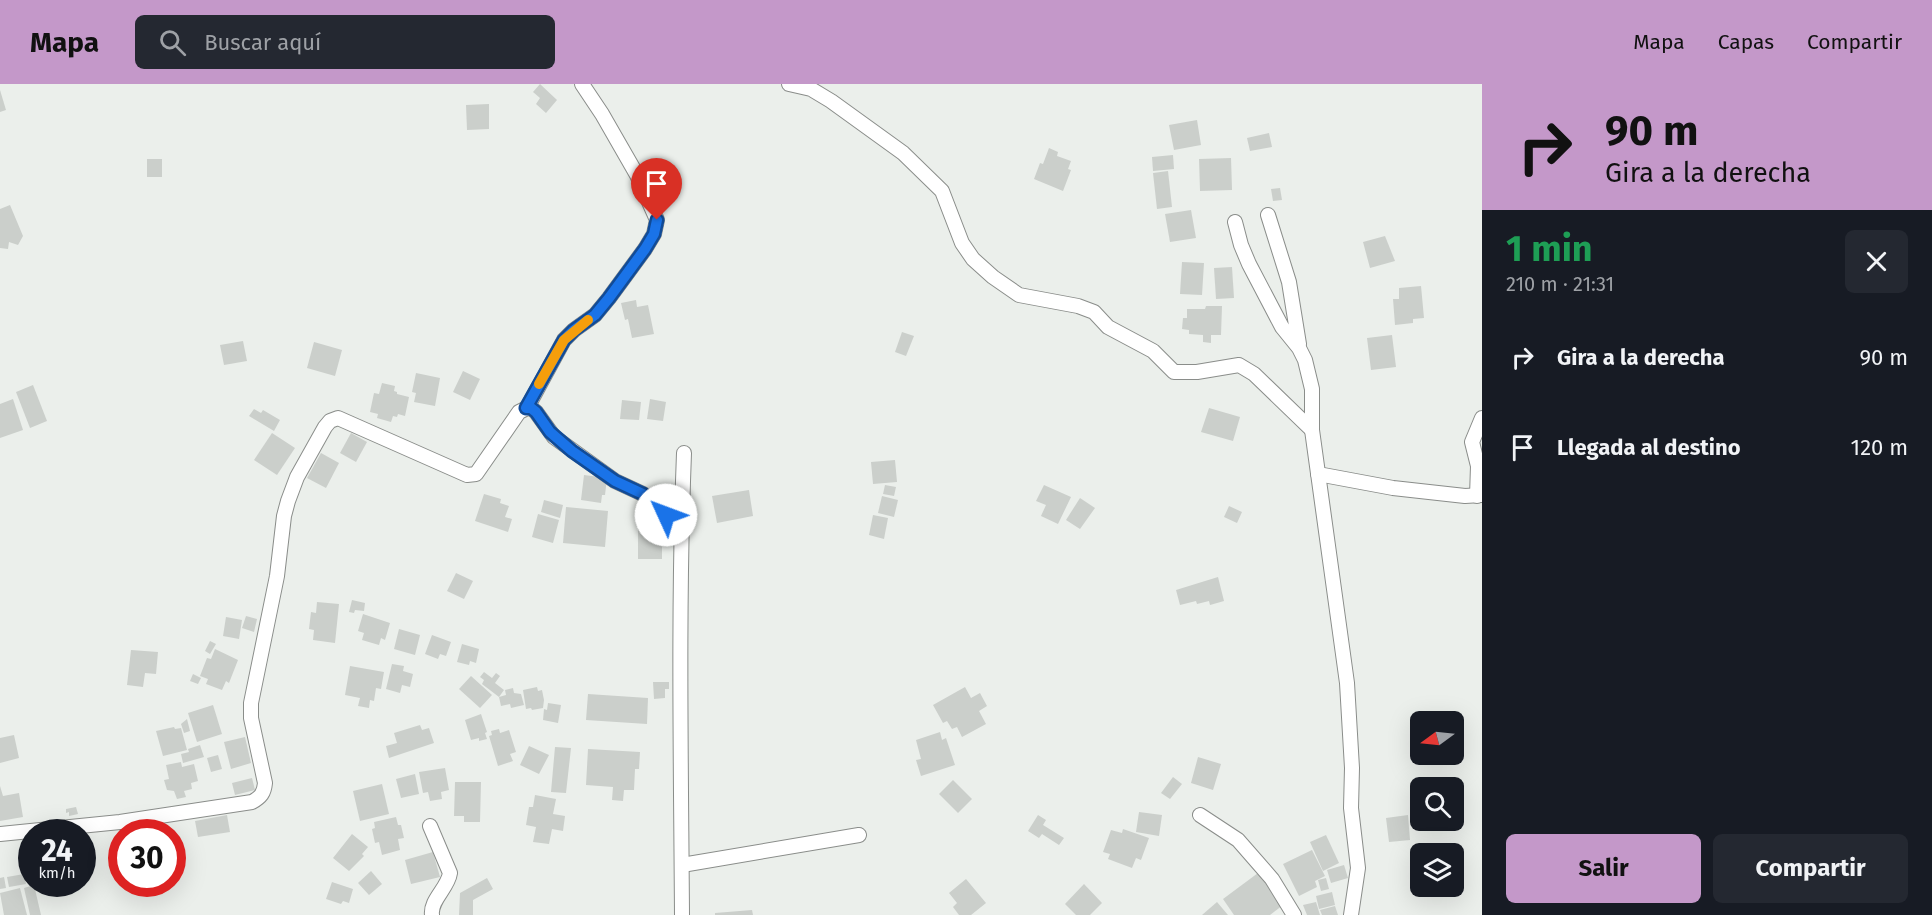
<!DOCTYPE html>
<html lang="es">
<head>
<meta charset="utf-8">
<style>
  :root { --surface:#171b24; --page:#242831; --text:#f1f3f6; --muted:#9ea1a6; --accent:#c498c9 }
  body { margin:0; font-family:"Fira Sans",sans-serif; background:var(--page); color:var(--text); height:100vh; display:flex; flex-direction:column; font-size:22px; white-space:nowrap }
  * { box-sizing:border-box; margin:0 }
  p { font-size:20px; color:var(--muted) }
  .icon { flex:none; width:33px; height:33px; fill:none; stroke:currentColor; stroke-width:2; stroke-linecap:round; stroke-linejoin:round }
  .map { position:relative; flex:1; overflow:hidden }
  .sheet { display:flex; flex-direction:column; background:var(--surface); width:450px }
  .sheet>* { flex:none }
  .top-card { background:#c498c9; color:#111; overflow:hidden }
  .needle { width:39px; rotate:255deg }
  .fabs { position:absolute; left:1410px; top:627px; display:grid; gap:12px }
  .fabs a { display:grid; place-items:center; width:54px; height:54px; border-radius:9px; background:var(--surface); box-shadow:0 6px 24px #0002; font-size:30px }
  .speed { position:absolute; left:18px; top:735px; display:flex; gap:12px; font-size:30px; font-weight:700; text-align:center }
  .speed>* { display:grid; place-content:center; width:78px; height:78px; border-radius:50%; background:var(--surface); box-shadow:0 6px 24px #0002; line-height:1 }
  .speed small { font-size:15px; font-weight:400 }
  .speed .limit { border:9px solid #d22; background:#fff; color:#111 }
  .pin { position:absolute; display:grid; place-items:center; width:51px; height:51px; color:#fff; margin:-62px -26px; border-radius:50% 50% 50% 0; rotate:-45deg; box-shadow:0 0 6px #0007 }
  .pin .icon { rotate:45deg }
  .me { position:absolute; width:66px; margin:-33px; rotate:313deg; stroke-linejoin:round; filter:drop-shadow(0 0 4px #0008) }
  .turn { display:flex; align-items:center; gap:21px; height:126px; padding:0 24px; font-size:27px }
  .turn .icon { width:78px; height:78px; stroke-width:2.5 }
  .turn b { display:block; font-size:42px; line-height:51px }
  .round { display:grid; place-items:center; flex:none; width:63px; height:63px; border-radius:9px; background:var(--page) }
  .headline { display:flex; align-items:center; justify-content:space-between; height:102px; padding:0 24px }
  h1 { font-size:36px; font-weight:700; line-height:45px; color:#1e9e55 }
  .cta { display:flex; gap:12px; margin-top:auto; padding:12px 24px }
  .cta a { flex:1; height:69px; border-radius:9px; background:var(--accent); color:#111; font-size:24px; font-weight:700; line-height:69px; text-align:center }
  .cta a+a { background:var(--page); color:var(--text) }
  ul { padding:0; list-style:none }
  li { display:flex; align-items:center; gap:18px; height:90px; padding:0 24px }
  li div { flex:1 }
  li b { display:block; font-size:22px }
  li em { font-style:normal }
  header { display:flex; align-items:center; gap:36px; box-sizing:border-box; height:84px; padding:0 30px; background:var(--accent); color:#111 }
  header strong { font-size:28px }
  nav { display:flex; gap:33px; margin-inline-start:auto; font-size:21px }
  .search { width:420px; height:54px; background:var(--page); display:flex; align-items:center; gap:15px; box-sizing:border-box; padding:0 21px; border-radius:9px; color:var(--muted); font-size:22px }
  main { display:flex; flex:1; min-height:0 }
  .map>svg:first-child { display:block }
  .building { fill:#cbcfcb }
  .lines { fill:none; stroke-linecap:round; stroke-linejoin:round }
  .minor-casing { stroke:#8a8d8a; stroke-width:16 }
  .minor { stroke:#fff; stroke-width:14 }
  .route-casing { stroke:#114b97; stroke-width:15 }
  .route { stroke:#1a73e8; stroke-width:10 }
  .slow { stroke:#f59e0b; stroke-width:10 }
</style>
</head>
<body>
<header>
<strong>Mapa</strong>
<div class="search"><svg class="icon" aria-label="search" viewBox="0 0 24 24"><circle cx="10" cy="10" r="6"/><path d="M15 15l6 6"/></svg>Buscar aquí</div>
<nav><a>Mapa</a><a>Capas</a><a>Compartir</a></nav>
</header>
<main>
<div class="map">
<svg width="1482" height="831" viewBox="0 0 1482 831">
  <rect width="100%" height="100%" fill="#ebefeb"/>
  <g class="building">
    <path d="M 540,0 L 557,16 L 546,29 L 536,20 L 540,14 L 533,8 Z"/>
    <path d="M 0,6 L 6,26 L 0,28 Z"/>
    <path d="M 489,20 L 489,45 L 467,46 L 466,21 Z"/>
    <path d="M 1197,36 L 1201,61 L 1174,66 L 1169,41 Z"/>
    <path d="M 1269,49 L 1272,63 L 1250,67 L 1247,54 Z"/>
    <path d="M 1049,64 L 1058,68 L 1057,72 L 1071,77 L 1068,85 L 1071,86 L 1063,107 L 1034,95 L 1040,79 L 1043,80 Z"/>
    <path d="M 1173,71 L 1174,85 L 1153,87 L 1152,73 Z"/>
    <path d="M 1231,74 L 1232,106 L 1200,107 L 1199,75 Z"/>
    <rect x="147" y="75" width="15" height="18"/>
    <path d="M 1168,87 L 1172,123 L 1157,125 L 1153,89 Z"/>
    <path d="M 1280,104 L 1282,116 L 1273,117 L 1271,105 Z"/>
    <path d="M 10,121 L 23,152 L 18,161 L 9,158 L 8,165 L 0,164 L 0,125 Z"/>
    <path d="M 1191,126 L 1196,154 L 1170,158 L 1165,130 Z"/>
    <path d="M 1385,152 L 1395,177 L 1370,184 L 1363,158 Z"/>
    <path d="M 1182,178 L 1204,179 L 1202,211 L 1180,210 Z"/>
    <path d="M 1232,183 L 1234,214 L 1216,215 L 1214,184 Z"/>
    <path d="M 1421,202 L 1424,234 L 1413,235 L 1413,239 L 1395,241 L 1393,215 L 1399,215 L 1399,204 Z"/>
    <path d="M 636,216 L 637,223 L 648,221 L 654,250 L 632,254 L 628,235 L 625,236 L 621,219 Z"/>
    <path d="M 1206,222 L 1222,222 L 1221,251 L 1211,251 L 1211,259 L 1203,258 L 1203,251 L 1189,250 L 1189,246 L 1182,245 L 1183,234 L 1187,234 L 1187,225 L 1205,225 Z"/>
    <path d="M 902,248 L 914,252 L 906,272 L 895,268 Z"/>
    <path d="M 1392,251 L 1396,283 L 1371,286 L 1367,254 Z"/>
    <path d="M 243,257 L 247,277 L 224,281 L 220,261 Z"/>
    <path d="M 314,258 L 342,266 L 335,292 L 307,284 Z"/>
    <path d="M 463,287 L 480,295 L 470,316 L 453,308 Z"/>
    <path d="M 416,289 L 440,294 L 435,322 L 414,318 L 416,309 L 412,308 Z"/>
    <path d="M 382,299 L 395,302 L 394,307 L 397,308 L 397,310 L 409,313 L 405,332 L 398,330 L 397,333 L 393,332 L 391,338 L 377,334 L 378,330 L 370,328 L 374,309 L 379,310 Z"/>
    <path d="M 33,301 L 47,337 L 30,344 L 16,308 Z"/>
    <path d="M 13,315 L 23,346 L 0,354 L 0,320 Z"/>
    <path d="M 650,315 L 666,318 L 663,337 L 647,335 Z"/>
    <path d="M 622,316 L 641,318 L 639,336 L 620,335 Z"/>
    <path d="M 1209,324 L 1240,333 L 1233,357 L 1201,348 Z"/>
    <path d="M 254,325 L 261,329 L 263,326 L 280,336 L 274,347 L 249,332 Z"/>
    <path d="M 272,349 L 295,364 L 277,391 L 254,376 Z"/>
    <path d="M 351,349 L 367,358 L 356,378 L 340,369 Z"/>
    <path d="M 321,369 L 339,379 L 326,404 L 307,394 Z"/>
    <path d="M 895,376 L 897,398 L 873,400 L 871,378 Z"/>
    <path d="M 584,391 L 607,394 L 605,411 L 602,411 L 601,419 L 581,416 Z"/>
    <path d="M 885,401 L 896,403 L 894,412 L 883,410 Z"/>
    <path d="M 1044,401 L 1071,413 L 1058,440 L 1041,432 L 1046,421 L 1036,417 Z"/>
    <path d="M 749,406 L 753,432 L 717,439 L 712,412 Z"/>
    <path d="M 484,410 L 501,415 L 500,419 L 509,422 L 505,433 L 512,435 L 508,448 L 475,437 Z"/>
    <path d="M 882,412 L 898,416 L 894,433 L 878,429 Z"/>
    <path d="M 1080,414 L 1095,424 L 1080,445 L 1066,436 Z"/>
    <path d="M 544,416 L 563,421 L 560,434 L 541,428 Z"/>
    <path d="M 1229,422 L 1242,428 L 1237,439 L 1224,433 Z"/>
    <path d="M 566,423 L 608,427 L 605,463 L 563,459 Z"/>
    <path d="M 538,430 L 559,436 L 553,459 L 532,453 Z"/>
    <path d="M 873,431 L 888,434 L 884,455 L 869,451 Z"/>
    <rect x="638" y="438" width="24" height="37"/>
    <path d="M 456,489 L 473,497 L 464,515 L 447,507 Z"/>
    <path d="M 1218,493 L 1224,517 L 1210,521 L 1209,517 L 1197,520 L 1196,517 L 1180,521 L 1176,506 Z"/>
    <path d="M 352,516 L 365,519 L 364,527 L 355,526 L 354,529 L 349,528 Z"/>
    <path d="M 317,518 L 339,520 L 335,559 L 313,556 L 314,546 L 309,545 L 311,528 L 316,529 Z"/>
    <path d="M 363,530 L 390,539 L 385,556 L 381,554 L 379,561 L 362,556 L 364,549 L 358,547 Z"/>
    <path d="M 246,532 L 257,535 L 254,548 L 242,544 Z"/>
    <path d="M 226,533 L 242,536 L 239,555 L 223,552 Z"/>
    <path d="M 399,545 L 420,551 L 415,571 L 394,565 Z"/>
    <path d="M 432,551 L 451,558 L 446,572 L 440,570 L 438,575 L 425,570 Z"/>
    <path d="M 210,557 L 216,560 L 210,570 L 205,567 Z"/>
    <path d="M 462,560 L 479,565 L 476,579 L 470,577 L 469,581 L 457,578 Z"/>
    <path d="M 215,565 L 238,576 L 229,599 L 226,597 L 222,606 L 206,600 L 208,595 L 200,592 L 207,574 L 211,575 Z"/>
    <path d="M 131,566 L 158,568 L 156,590 L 145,589 L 143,603 L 127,601 Z"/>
    <path d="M 392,580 L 404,582 L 403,587 L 413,590 L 410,603 L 402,601 L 400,609 L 386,605 Z"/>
    <path d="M 350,582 L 384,588 L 381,605 L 376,604 L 374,617 L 370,616 L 369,624 L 358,622 L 360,614 L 345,611 Z"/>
    <path d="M 484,588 L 492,594 L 496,589 L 500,592 L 495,599 L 504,606 L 499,613 L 482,600 L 484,596 L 480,593 Z"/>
    <path d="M 193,590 L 201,594 L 198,600 L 190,597 Z"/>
    <path d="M 471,592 L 492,611 L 480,624 L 459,605 Z"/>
    <path d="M 653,598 L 669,598 L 669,605 L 665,605 L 665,614 L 654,615 Z"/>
    <path d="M 537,603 L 538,607 L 542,606 L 544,616 L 543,624 L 532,626 L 531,624 L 526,625 L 523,606 Z"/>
    <path d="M 965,603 L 971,614 L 980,609 L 987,622 L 979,627 L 986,640 L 962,653 L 957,643 L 952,645 L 947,637 L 943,639 L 933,621 Z"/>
    <path d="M 513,604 L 514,609 L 521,610 L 524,621 L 511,624 L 510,620 L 501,622 L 499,613 L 506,611 L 505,606 Z"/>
    <path d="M 588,610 L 648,614 L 647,640 L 586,636 Z"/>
    <path d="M 548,619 L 561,621 L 558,639 L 543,636 L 544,625 L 547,626 Z"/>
    <path d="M 213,621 L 222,650 L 197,658 L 188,629 Z"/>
    <path d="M 481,630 L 487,648 L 485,649 L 487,655 L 479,657 L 479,654 L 471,656 L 465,636 Z"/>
    <path d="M 187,635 L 190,647 L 184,649 L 181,640 Z"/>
    <path d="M 420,641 L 422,646 L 429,644 L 434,659 L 389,674 L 386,662 L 397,659 L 394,649 Z"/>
    <path d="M 174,643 L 175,645 L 181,644 L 187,666 L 163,672 L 156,647 Z"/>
    <path d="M 499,645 L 500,649 L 509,646 L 516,668 L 510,670 L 513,677 L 498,682 L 489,652 L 492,651 L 491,647 Z"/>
    <path d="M 940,648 L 942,656 L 946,654 L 955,681 L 921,692 L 916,676 L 921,675 L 916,656 Z"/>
    <path d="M 14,651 L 19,674 L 0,679 L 0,654 Z"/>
    <path d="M 245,653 L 251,679 L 231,685 L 224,658 Z"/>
    <path d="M 200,661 L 204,673 L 183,679 L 181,670 L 189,668 L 188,665 Z"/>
    <path d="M 529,662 L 549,671 L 539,690 L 520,681 Z"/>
    <path d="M 555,663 L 571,664 L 566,709 L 551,708 Z"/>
    <path d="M 588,665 L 640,668 L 639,685 L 635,685 L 634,706 L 624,706 L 623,717 L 612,716 L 613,703 L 586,701 Z"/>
    <path d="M 218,671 L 222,685 L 211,688 L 207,674 Z"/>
    <path d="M 1198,673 L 1221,680 L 1213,706 L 1191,699 Z"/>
    <path d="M 181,678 L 182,683 L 194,680 L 198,697 L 191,699 L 192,705 L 184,707 L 186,713 L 177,715 L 174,707 L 167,706 L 164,696 L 169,695 L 166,681 Z"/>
    <path d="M 445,684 L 449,706 L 441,708 L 442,715 L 430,717 L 428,708 L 423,709 L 419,688 Z"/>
    <path d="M 415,690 L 419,710 L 401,714 L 396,695 Z"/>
    <path d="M 1173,693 L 1182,700 L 1170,715 L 1161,709 Z"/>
    <path d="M 252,694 L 255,706 L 235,711 L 232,699 Z"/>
    <path d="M 953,696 L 972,715 L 958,729 L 939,710 Z"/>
    <path d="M 455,698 L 481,698 L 480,738 L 464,738 L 464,732 L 454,732 Z"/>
    <path d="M 382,700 L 389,730 L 360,737 L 353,707 Z"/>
    <path d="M 0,702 L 3,712 L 19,709 L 23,733 L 0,737 Z"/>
    <path d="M 535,711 L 556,715 L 553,730 L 565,732 L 563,747 L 552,745 L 549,760 L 533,758 L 536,743 L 526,741 L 529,723 L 533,723 Z"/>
    <path d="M 76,723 L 78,730 L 69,732 L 69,728 L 66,729 L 66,725 Z"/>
    <path d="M 1139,728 L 1162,731 L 1159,752 L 1136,748 Z"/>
    <path d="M 227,731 L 230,748 L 198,753 L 195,737 Z"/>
    <path d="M 1038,731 L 1046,736 L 1043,741 L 1064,754 L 1059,761 L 1042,750 L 1039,754 L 1028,747 Z"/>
    <path d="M 1408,731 L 1410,756 L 1389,758 L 1386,734 Z"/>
    <path d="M 396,733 L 398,741 L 401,741 L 404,754 L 398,755 L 400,766 L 382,771 L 379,758 L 375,759 L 372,745 L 375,744 L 374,738 Z"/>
    <path d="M 1123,745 L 1149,754 L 1141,776 L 1136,774 L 1132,784 L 1108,775 L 1110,770 L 1103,768 L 1111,746 L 1122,749 Z"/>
    <path d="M 352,750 L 368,763 L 362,770 L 364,772 L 349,787 L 333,774 Z"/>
    <path d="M 1326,751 L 1339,779 L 1323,787 L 1310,758 Z"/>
    <path d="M 1312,766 L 1325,792 L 1315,797 L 1317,803 L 1299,812 L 1283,780 Z"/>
    <path d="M 433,768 L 440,793 L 411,800 L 405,776 Z"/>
    <path d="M 1344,781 L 1348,794 L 1331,799 L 1327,786 Z"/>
    <path d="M 371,787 L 382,800 L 369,811 L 358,799 Z"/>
    <path d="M 1258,789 L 1283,821 L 1270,831 L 1234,831 L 1223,815 Z"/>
    <path d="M 24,790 L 26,800 L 9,803 L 7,793 Z"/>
    <path d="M 4,793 L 6,804 L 0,805 L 0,794 Z"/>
    <path d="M 487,794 L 493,805 L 473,816 L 473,831 L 459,831 L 460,809 Z"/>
    <path d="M 1326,794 L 1329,805 L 1321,807 L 1318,796 Z"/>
    <path d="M 966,795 L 986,819 L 971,831 L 959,831 L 953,823 L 957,819 L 949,809 Z"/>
    <path d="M 332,798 L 353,805 L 349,819 L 343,817 L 341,820 L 326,815 Z"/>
    <path d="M 1084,800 L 1102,819 L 1090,831 L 1076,831 L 1065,820 Z"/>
    <path d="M 34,801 L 41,831 L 30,831 L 24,804 Z"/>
    <path d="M 20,804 L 27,831 L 4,831 L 0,809 Z"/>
    <path d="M 1332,808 L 1335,821 L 1319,825 L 1316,812 Z"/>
    <path d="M 1217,818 L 1228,831 L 1202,831 Z"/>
    <path d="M 1316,818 L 1320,831 L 1307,831 L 1303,821 Z"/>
    <path d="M 1335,822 L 1338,831 L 1322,831 L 1320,826 Z"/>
    <path d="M 752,826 L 753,831 L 715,831 L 715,829 Z"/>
  </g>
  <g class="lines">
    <g class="minor-casing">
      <g id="minor">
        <path d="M 789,0 L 811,5 L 831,17 L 903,69 L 942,107 L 962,159 L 973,175 L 993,193 L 1019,211 L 1078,222 L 1094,228 L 1108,243 L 1153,267 L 1174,288 L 1197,288 L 1239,281 L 1254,290 L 1312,346"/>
        <path d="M 1268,131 L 1289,198 L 1299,260"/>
        <path d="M 1235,138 L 1241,161 L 1249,180 L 1282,243 L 1299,264 L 1305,276 L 1312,305 L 1312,346 L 1347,599 L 1352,684 L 1351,724 L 1358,784 L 1351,831"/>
        <path d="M 527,324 L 531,324 L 536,328 L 554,353 L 615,397 L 643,410 L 681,446"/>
        <path d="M 1318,390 L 1393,404 L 1465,412 L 1482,411"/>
        <path d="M 1477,412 L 1478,382 L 1472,358 L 1482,334"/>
        <path d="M 1200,731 L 1238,756 L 1272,795 L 1294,831"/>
        <path d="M 430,742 L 450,789 C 448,804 430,816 432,831"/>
        <path d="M 0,750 L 120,738 L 252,718 C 261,713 264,709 265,699 L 251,634 L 251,619 L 277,492 L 284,432 L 288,417 L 297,393 L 325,343 L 330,337 L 338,334 L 467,391 L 476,390 L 519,328 L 527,324 L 564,256 L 574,246 L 595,231 L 609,214 L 645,165 L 654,150 L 657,136 L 637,91 L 602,30 L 582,0"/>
        <path d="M 682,781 L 859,751"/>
        <path d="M 682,831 C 681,677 678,523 684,369"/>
      </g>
    </g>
    <use href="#minor" class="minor"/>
  </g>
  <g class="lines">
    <g class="route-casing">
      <path id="route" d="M 657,136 L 654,150 L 645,165 L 609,214 L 595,231 L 574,246 L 564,256 L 526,324 L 531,324 L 536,328 L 550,348 L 572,367 L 615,397 L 643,410 L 666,431"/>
    </g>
    <use href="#route" class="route"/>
    <path class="slow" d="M 539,300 L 564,256 L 588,236"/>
  </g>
</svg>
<div class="fabs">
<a><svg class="needle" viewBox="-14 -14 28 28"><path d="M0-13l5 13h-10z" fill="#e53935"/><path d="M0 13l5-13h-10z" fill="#9ea1a6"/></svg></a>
<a><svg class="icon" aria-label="search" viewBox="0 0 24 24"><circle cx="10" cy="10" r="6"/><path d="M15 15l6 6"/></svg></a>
<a><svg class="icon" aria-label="layers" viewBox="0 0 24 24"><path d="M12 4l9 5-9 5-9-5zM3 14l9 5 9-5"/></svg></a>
</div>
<div class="speed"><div>24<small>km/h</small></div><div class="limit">30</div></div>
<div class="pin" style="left:657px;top:136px;background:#d93025"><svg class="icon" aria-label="arrive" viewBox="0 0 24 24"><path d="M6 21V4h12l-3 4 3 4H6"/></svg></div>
<svg class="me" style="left:666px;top:431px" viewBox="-20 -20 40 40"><circle r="19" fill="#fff"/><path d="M0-13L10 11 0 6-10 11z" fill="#1a73e8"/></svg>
</div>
<section class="sheet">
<div class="top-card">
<div class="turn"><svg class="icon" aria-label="right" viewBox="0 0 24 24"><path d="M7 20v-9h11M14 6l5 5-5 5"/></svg><div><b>90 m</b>Gira a la derecha</div></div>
</div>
<div class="headline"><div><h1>1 min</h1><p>210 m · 21:31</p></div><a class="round"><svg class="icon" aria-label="close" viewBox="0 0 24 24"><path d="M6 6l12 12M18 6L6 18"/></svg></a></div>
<ul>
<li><svg class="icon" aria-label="right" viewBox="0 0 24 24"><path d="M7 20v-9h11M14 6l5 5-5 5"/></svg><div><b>Gira a la derecha</b></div><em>90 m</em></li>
<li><svg class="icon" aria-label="arrive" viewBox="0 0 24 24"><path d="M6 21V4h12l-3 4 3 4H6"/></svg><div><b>Llegada al destino</b></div><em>120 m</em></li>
</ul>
<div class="cta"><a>Salir</a><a>Compartir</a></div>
</section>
</main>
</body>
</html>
